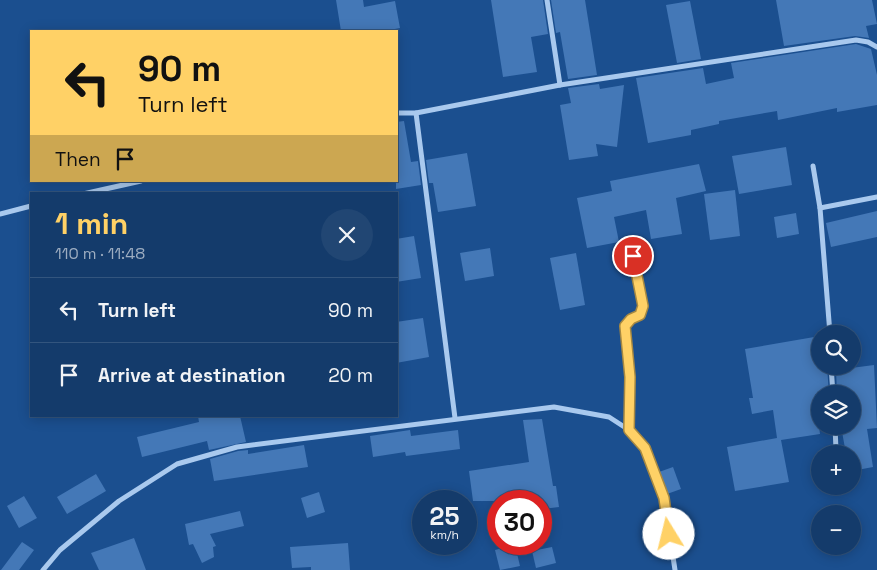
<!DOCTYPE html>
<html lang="en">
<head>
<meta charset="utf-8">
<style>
  :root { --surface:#143b6b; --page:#214673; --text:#f1f3f6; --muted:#9dadc1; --line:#33557e; --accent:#ffd166 }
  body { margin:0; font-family:"Space Grotesk",sans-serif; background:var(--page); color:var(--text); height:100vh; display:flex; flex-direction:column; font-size:19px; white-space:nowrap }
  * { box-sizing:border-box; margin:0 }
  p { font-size:16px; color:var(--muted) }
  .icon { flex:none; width:28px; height:28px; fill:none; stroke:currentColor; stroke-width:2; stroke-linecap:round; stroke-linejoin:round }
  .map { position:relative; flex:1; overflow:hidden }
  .sheet { position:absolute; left:30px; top:192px; width:368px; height:225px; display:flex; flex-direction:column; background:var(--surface); border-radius:0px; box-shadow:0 2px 12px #0003,0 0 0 1px var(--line) }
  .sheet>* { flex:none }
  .top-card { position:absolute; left:30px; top:30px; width:368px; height:152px; border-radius:0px; box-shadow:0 2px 12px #0003,0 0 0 1px var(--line); background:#ffd166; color:#111; overflow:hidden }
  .tools { position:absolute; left:811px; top:325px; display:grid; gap:10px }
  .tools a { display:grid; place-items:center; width:50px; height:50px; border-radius:50%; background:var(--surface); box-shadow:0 2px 12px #0003,0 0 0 1px var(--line); font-size:25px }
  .speed { position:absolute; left:412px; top:490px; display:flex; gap:10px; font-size:25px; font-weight:700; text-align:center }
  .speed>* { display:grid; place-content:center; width:65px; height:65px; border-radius:50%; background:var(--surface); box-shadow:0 2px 12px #0003,0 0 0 1px var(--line); line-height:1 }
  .speed small { font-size:12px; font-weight:400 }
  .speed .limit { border:8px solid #d22; background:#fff; color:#111 }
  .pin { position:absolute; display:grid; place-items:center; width:42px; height:42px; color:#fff; margin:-21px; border:2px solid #fff; border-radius:50%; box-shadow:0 1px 5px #0007 }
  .me { position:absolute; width:55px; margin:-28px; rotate:351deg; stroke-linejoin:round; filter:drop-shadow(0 0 4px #0008) }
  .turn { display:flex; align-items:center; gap:18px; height:105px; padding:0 25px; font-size:22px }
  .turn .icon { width:65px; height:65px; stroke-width:2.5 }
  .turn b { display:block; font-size:35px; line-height:42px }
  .then { display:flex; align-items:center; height:48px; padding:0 25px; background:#0003; gap:10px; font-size:19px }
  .round { display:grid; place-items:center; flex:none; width:52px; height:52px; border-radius:26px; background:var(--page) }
  .headline { display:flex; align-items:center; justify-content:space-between; height:85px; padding:0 25px }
  h1 { font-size:30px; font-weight:700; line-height:38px; color:var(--accent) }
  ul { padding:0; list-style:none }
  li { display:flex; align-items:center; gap:15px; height:65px; padding:0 25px; border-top:1px solid var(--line) }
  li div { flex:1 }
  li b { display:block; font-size:19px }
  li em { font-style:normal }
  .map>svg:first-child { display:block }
  .building { fill:#4478b7 }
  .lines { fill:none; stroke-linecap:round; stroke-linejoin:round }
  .minor { stroke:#a9c9ee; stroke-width:5 }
  .route-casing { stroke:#a68842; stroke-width:12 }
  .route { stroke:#ffd166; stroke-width:9 }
</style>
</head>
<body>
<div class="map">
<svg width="877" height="570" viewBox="0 0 877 570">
  <rect width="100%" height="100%" fill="#1b4f8f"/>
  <g class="building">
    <path d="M 336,0 L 363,0 L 364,7 L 395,1 L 400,28 L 384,31 L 341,31 Z"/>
    <path d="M 491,0 L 543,0 L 548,34 L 531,37 L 537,72 L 503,77 Z"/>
    <path d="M 551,0 L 585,0 L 597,75 L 568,79 L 560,32 L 556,33 Z"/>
    <path d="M 776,0 L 872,0 L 877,24 L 866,26 L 869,38 L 855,36 L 784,46 Z"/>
    <path d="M 690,1 L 701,59 L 677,63 L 666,5 Z"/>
    <path d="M 856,44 L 871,49 L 877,75 L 877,105 L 837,112 L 837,108 L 778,120 L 777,111 L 719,121 L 719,124 L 691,130 L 691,135 L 648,143 L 636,78 L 703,68 L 706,84 L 734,78 L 731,63 Z"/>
    <path d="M 599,84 L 600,89 L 624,85 L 617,147 L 596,144 L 598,156 L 569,160 L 560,105 L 571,103 L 568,88 Z"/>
    <path d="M 404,121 L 411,162 L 418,161 L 421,185 L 396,189 L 396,122 Z"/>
    <path d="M 786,147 L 792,185 L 739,194 L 732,156 Z"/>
    <path d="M 467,153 L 476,206 L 438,212 L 433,183 L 429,183 L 426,160 Z"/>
    <path d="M 699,164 L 706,191 L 676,198 L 682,234 L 651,239 L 646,210 L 614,217 L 619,242 L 587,248 L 577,198 L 612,191 L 610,181 Z"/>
    <path d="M 735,190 L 740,236 L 710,240 L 704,194 Z"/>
    <path d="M 877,211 L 877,237 L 831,247 L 826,223 Z"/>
    <path d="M 796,213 L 799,234 L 777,238 L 774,217 Z"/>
    <path d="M 414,236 L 421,278 L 396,282 L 396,239 Z"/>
    <path d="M 490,248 L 494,276 L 465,281 L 460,253 Z"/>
    <path d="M 576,253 L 585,305 L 560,310 L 550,258 Z"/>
    <path d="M 423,318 L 429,357 L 396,363 L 396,322 Z"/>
    <path d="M 820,336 L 820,366 L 827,366 L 829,394 L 815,394 L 820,434 L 781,440 L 789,482 L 735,491 L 727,447 L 777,438 L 773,410 L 752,414 L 749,398 L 753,398 L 745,349 Z"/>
    <path d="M 874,365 L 877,428 L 867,429 L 873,467 L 852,471 L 852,454 L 846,454 L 841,426 L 852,426 L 852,394 L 837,394 L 836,370 Z"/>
    <path d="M 198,416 L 240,416 L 246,442 L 209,450 L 207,441 L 142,457 L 137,437 L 199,422 Z"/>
    <path d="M 542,419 L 553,486 L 556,486 L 559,507 L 543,509 L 542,501 L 473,501 L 469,471 L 529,462 L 523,420 Z"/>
    <path d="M 410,430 L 411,436 L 458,430 L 460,449 L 406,456 L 405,452 L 373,457 L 370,436 Z"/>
    <path d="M 304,445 L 308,467 L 214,481 L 210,459 L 238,451 L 248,450 L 248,454 Z"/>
    <path d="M 673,467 L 681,489 L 667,494 L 659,472 Z"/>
    <path d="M 96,474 L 106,491 L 67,514 L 57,497 Z"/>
    <path d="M 319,492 L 325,512 L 307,518 L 301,498 Z"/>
    <path d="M 24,496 L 37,518 L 19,528 L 7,506 Z"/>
    <path d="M 240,511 L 244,526 L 210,534 L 216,546 L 213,547 L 214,557 L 202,563 L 193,544 L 189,545 L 185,524 Z"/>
    <path d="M 134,538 L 146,570 L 99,570 L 91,553 Z"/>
    <path d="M 22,542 L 34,550 L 19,570 L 1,570 Z"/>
    <path d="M 348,543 L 350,570 L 311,570 L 311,567 L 292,568 L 290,547 Z"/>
    <path d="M 515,545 L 520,566 L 500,570 L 495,550 Z"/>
    <path d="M 552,547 L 556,563 L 536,568 L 532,551 Z"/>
  </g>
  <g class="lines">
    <g class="minor">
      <path d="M 547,0 L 560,85"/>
      <path d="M 396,113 L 416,113 L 560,85 L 856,40 L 868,42 L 877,47"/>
      <path d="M 416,113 L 455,418"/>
      <path d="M 813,166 L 820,208 L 830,334"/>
      <path d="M 83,194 L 141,181"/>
      <path d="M 820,208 L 877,197"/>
      <path d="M 0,214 L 31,206"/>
      <path d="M 831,366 L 833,394"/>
      <path d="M 835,426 L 836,450"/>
      <path d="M 629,430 L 630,377 L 625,326 L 631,319 L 640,315 L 643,306 L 633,256"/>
      <path d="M 43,570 L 60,550 L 119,501 L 177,464 L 237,447 L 554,407 L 609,417 L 629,430 L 645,448 L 664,498 L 675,570"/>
    </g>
  </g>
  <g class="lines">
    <g class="route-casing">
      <path id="route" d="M 633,256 L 643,306 L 640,315 L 631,319 L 625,326 L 630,377 L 629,430 L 645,448 L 664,498 L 669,534"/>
    </g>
    <use href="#route" class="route"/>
  </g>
</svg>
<div class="tools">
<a><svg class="icon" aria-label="search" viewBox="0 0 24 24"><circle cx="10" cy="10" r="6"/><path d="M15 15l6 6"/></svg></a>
<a><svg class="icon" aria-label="layers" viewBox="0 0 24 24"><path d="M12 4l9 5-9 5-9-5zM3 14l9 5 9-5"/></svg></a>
<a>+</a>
<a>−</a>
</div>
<div class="speed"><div>25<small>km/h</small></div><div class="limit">30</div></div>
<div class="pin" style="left:633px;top:256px;background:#d93025"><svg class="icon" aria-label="arrive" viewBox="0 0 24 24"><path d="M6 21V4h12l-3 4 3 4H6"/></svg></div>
<svg class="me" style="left:669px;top:534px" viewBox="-20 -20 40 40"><circle r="19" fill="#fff"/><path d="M0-13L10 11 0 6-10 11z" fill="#ffd166"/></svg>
<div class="top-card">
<div class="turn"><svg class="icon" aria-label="left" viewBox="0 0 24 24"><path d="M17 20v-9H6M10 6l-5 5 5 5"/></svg><div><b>90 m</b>Turn left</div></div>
<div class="then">Then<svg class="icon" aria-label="arrive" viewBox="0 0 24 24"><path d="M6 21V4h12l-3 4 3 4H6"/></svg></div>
</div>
<section class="sheet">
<div class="headline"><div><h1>1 min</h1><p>110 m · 11:48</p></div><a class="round"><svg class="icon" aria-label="close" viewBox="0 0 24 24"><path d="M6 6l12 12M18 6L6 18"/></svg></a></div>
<ul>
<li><svg class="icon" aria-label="left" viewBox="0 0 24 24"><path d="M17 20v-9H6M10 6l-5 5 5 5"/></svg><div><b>Turn left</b></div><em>90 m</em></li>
<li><svg class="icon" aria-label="arrive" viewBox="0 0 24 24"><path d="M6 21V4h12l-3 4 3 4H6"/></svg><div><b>Arrive at destination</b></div><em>20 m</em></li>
</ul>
</section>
</div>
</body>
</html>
